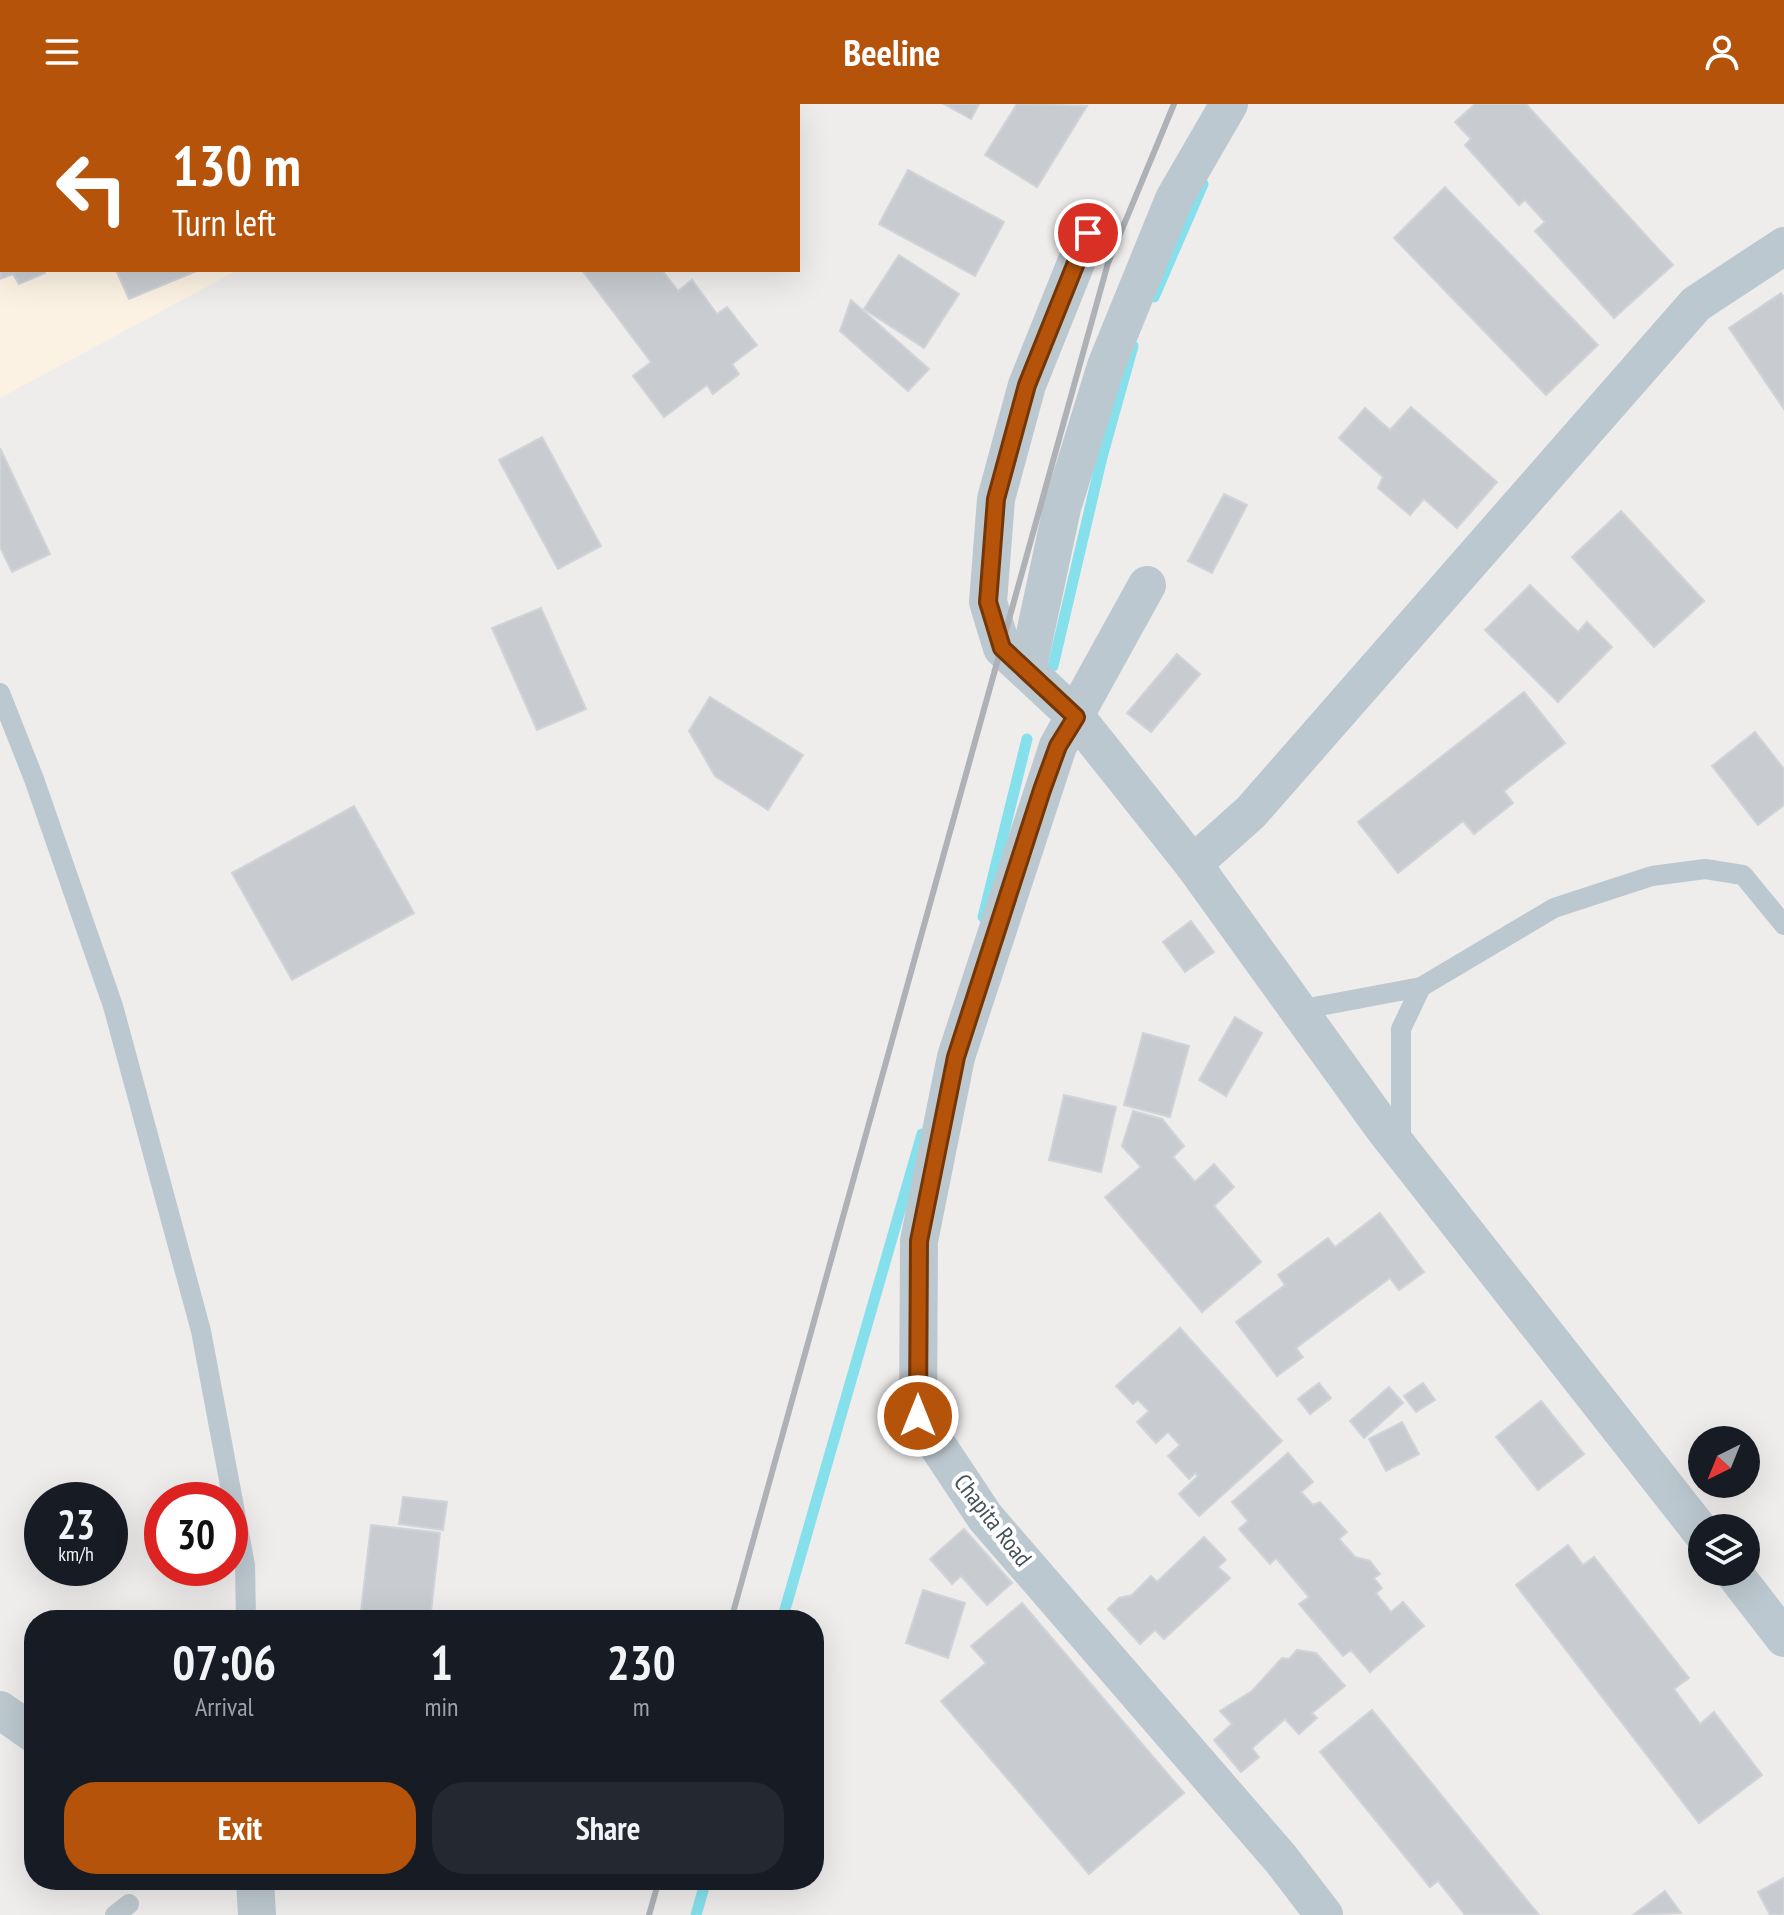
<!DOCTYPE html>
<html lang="en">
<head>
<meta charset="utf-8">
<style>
  :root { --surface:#171b24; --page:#242831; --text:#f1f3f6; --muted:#9ea1a6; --accent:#b45309 }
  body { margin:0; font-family:"PT Sans Narrow",sans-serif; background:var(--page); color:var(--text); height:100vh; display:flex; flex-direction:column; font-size:30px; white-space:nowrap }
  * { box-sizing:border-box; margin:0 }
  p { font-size:26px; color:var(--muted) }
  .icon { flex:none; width:44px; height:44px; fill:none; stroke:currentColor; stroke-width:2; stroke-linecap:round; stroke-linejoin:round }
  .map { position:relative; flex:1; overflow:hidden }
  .details { position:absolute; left:24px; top:1506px; width:800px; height:280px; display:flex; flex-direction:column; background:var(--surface); border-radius:32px; box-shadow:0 8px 32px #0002 }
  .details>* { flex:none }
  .top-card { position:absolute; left:0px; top:0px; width:800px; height:168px; box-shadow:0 8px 32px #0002; background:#b45309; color:#fff; overflow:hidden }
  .needle { width:52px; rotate:223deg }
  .tools { position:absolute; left:1688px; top:1322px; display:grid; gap:16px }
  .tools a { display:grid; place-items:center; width:72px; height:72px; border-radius:50%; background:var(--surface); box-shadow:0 8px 32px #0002; font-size:40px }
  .speed { position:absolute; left:24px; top:1378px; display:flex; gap:16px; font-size:40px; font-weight:700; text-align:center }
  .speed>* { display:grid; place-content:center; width:104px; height:104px; border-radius:50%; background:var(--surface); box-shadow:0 8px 32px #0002; line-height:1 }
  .speed small { font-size:20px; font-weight:400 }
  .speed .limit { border:12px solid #d22; background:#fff; color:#111 }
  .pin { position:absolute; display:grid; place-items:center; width:68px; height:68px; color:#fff; margin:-34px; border:4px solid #fff; border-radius:50%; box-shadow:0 2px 8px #0007 }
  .me { position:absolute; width:88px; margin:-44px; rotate:0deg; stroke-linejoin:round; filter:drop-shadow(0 0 6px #0008) }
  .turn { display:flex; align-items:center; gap:28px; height:168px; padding:0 40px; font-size:36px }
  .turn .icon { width:104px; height:104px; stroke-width:2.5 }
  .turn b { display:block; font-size:56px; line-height:68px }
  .eta { display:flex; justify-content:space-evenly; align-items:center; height:136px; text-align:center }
  .eta b { font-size:48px; font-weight:800; line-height:56px }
  .primary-button { display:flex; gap:16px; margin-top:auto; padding:16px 40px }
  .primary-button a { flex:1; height:92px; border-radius:32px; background:var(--accent); color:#fff; font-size:32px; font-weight:800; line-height:92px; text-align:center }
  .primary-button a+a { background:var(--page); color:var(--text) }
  header { display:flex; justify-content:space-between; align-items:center; height:104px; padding:0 40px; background:var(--accent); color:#fff; font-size:36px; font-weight:800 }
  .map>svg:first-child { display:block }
  .commercial { fill:#fbf2e3 }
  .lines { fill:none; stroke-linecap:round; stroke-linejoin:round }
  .stream { stroke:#85e0ec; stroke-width:11 }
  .building { fill:#c8ccd1; stroke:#d0d3d8; stroke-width:2 }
  .lane { stroke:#bcc8cf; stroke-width:20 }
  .street { stroke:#bcc8cf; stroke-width:38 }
  .rail { stroke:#aeb2b7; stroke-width:6 }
  .route-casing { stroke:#753606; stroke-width:20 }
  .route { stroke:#b45309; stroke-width:14 }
  .labels { text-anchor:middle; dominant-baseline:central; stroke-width:8; stroke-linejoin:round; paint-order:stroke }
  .street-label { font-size:24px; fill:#445159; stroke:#fff }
</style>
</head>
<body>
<header><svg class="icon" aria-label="menu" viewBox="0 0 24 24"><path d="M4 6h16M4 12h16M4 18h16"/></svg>Beeline<svg class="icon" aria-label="person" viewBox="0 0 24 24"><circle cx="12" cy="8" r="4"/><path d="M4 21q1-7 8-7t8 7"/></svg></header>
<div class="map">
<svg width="1784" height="1811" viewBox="0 0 1784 1811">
  <rect width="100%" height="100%" fill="#efecec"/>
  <path class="commercial" d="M 0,0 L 547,0 L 2,2 L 2,166 L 238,166 L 0,294 Z"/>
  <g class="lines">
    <g class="stream">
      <path d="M 1154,193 L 1203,80"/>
      <path d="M 1053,562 L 1102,353 L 1133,242"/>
      <path d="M 983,813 L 1027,635"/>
      <path d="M 782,1516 L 922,1030"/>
      <path d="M 696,1811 L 706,1776"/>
    </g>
  </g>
  <g class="building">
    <path d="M 0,0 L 41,2 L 2,2 L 0,80 Z"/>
    <path d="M 944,0 L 979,0 L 971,15 Z"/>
    <path d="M 1017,0 L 1087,2 L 1037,83 L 985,51 Z"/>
    <path d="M 1475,0 L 1526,0 L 1673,161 L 1614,214 L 1535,127 L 1545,118 L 1525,96 L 1519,101 L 1465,41 L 1471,35 L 1455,18 Z"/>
    <path d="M 908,66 L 1004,118 L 975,172 L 879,120 Z"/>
    <path d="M 2,79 L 2,166 L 44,166 L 45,169 L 19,180 L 13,170 L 0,175 Z"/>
    <path d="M 1445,83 L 1598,241 L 1546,291 L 1394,134 Z"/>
    <path d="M 899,151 L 959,190 L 924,244 L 864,205 Z"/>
    <path d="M 116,166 L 199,166 L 129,195 Z"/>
    <path d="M 582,166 L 662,166 L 678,187 L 692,176 L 717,210 L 727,203 L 757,241 L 732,260 L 739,270 L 713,290 L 707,281 L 664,313 L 633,272 L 651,258 Z"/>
    <path d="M 1781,189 L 1784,193 L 1784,305 L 1729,224 Z"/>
    <path d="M 851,196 L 929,265 L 908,287 L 840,227 Z"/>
    <path d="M 1411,303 L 1497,378 L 1457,424 L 1424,395 L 1410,411 L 1378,384 L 1383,373 L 1339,334 L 1365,304 L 1390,326 Z"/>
    <path d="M 542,333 L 601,442 L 558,465 L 499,356 Z"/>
    <path d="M 0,344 L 50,450 L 12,468 L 0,443 Z"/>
    <path d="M 1224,390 L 1247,401 L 1212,469 L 1188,457 Z"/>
    <path d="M 1621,407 L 1704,497 L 1654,543 L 1572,453 Z"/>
    <path d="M 1530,481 L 1578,528 L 1587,518 L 1612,543 L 1558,598 L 1485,526 Z"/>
    <path d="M 541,504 L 586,605 L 537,626 L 492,524 Z"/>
    <path d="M 1177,550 L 1200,570 L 1151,628 L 1127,609 Z"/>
    <path d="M 1524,588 L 1565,639 L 1504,687 L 1513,699 L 1474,730 L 1463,717 L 1398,769 L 1358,718 Z"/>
    <path d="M 710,593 L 803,651 L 768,706 L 715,672 L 689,627 Z"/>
    <path d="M 1755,628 L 1784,665 L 1784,701 L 1758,721 L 1712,662 Z"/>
    <path d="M 354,702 L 414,809 L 292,876 L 232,769 Z"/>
    <path d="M 1191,817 L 1214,848 L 1185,868 L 1163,838 Z"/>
    <path d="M 1235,913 L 1262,929 L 1226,992 L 1199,976 Z"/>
    <path d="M 1143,929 L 1189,942 L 1170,1013 L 1124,1001 Z"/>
    <path d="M 1064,991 L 1116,1003 L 1101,1068 L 1049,1056 Z"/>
    <path d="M 1133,1007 L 1162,1015 L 1184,1042 L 1173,1053 L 1195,1078 L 1214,1060 L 1234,1083 L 1214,1102 L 1261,1158 L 1202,1208 L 1105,1093 L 1141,1063 L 1122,1042 Z"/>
    <path d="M 1380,1109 L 1424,1168 L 1399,1186 L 1390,1174 L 1296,1244 L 1303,1253 L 1277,1272 L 1236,1218 L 1285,1181 L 1278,1171 L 1328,1134 L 1335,1143 Z"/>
    <path d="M 1180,1224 L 1282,1337 L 1199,1412 L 1179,1390 L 1198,1372 L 1195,1369 L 1189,1375 L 1168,1352 L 1180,1341 L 1168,1328 L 1156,1339 L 1137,1318 L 1149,1307 L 1138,1296 L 1133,1300 L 1116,1282 Z"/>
    <path d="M 1319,1279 L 1331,1294 L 1310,1310 L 1298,1295 Z"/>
    <path d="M 1423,1279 L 1435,1296 L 1416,1308 L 1404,1292 Z"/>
    <path d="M 1389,1283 L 1403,1299 L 1364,1334 L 1350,1317 Z"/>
    <path d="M 1541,1297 L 1584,1350 L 1538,1386 L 1496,1333 Z"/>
    <path d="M 1402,1318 L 1419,1350 L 1386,1367 L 1369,1335 Z"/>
    <path d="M 1288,1349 L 1313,1378 L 1301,1388 L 1313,1401 L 1320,1398 L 1347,1428 L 1339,1435 L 1355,1453 L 1370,1457 L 1380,1470 L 1374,1474 L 1382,1484 L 1376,1489 L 1391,1508 L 1403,1498 L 1424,1522 L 1370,1568 L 1351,1546 L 1343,1552 L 1299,1500 L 1309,1493 L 1276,1454 L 1270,1460 L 1239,1425 L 1248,1417 L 1232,1398 Z"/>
    <path d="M 403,1393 L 447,1398 L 443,1426 L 399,1420 Z"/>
    <path d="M 371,1421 L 440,1429 L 430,1516 L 360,1516 Z"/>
    <path d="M 964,1425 L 1012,1479 L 987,1501 L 961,1472 L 952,1480 L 930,1455 Z"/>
    <path d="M 1204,1433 L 1226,1456 L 1218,1463 L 1230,1474 L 1164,1535 L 1155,1526 L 1140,1540 L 1108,1505 L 1119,1494 L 1132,1491 L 1151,1472 L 1157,1478 Z"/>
    <path d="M 1568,1441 L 1583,1461 L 1594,1453 L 1689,1574 L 1674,1585 L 1700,1620 L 1714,1608 L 1762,1671 L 1699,1719 L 1516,1481 Z"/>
    <path d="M 923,1486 L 965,1499 L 948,1554 L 906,1539 Z"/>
    <path d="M 1022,1499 L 1184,1689 L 1089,1770 L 941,1597 L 986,1559 L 971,1542 Z"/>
    <path d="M 1297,1546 L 1316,1549 L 1345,1582 L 1312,1609 L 1317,1614 L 1299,1630 L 1285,1615 L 1252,1644 L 1259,1653 L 1241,1668 L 1214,1636 L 1232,1620 L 1220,1607 L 1252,1587 L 1282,1554 L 1289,1555 Z"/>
    <path d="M 1372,1606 L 1539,1811 L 1465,1811 L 1438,1777 L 1430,1783 L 1320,1648 Z"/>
    <path d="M 1784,1774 L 1784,1811 L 1770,1811 L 1758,1788 Z"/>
    <path d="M 1665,1787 L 1681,1809 L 1633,1811 Z"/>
  </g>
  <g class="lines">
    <g class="lane">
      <path d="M 265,0 L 265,2"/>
      <path d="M 0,589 L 34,675 L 113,902 L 201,1227 L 245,1461 L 246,1516"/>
      <path d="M 1298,906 L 1421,883"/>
      <path d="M 1401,1040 L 1401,925 L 1421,883 L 1554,804 L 1652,772 L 1705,765 L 1743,771 L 1784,821"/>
      <path d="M 115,1811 L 129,1800"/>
    </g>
    <g class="street">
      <path d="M 1088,129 L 1027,281 L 996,395 L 988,498 L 1002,544 L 1076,613 L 1193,760 L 1382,1022 L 1702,1429"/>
      <path d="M 1147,481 L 1058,642 L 956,953 L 919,1137 L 918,1312 L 985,1413 L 1281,1755 L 1324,1811"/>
      <path d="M 1027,567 L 1062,404 L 1106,262 L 1174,95 L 1229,0"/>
      <path d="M 1193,760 L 1251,708 L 1696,200 L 1784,142"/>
      <path d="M 1733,1468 L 1784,1534"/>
      <path d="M 0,1606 L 34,1630"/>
      <path d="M 255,1776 L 257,1811"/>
    </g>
    <g class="rail">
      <path d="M 731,1516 L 1108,159 L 1174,0"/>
      <path d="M 649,1811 L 659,1776"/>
    </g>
  </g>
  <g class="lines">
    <g class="route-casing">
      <path id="route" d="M 918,1312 L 919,1137 L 956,953 L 1042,686 L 1058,642 L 1076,613 L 1002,544 L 988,498 L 996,395 L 1027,281 L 1088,129"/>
    </g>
    <use href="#route" class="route"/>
  </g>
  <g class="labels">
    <g class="street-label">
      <text transform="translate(993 1416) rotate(52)">Chapita Road</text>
    </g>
  </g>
</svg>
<div class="tools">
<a><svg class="needle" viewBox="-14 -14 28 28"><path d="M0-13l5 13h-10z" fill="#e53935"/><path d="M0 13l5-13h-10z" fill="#9ea1a6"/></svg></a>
<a><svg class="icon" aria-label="layers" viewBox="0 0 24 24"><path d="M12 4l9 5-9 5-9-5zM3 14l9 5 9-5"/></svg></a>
</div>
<div class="speed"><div>23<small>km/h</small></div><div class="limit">30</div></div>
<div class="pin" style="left:1088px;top:129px;background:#d93025"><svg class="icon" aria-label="arrive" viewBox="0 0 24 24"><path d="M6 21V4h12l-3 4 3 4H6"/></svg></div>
<svg class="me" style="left:918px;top:1312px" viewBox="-20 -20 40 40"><circle r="17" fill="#b45309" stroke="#fff" stroke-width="3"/><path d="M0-11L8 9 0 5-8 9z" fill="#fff"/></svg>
<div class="top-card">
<div class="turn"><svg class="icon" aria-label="left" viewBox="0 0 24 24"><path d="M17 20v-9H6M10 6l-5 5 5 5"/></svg><div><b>130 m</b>Turn left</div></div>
</div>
<section class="details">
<div class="eta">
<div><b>07:06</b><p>Arrival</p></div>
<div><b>1</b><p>min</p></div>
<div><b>230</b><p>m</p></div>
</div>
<div class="primary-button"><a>Exit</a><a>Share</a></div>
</section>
</div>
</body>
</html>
